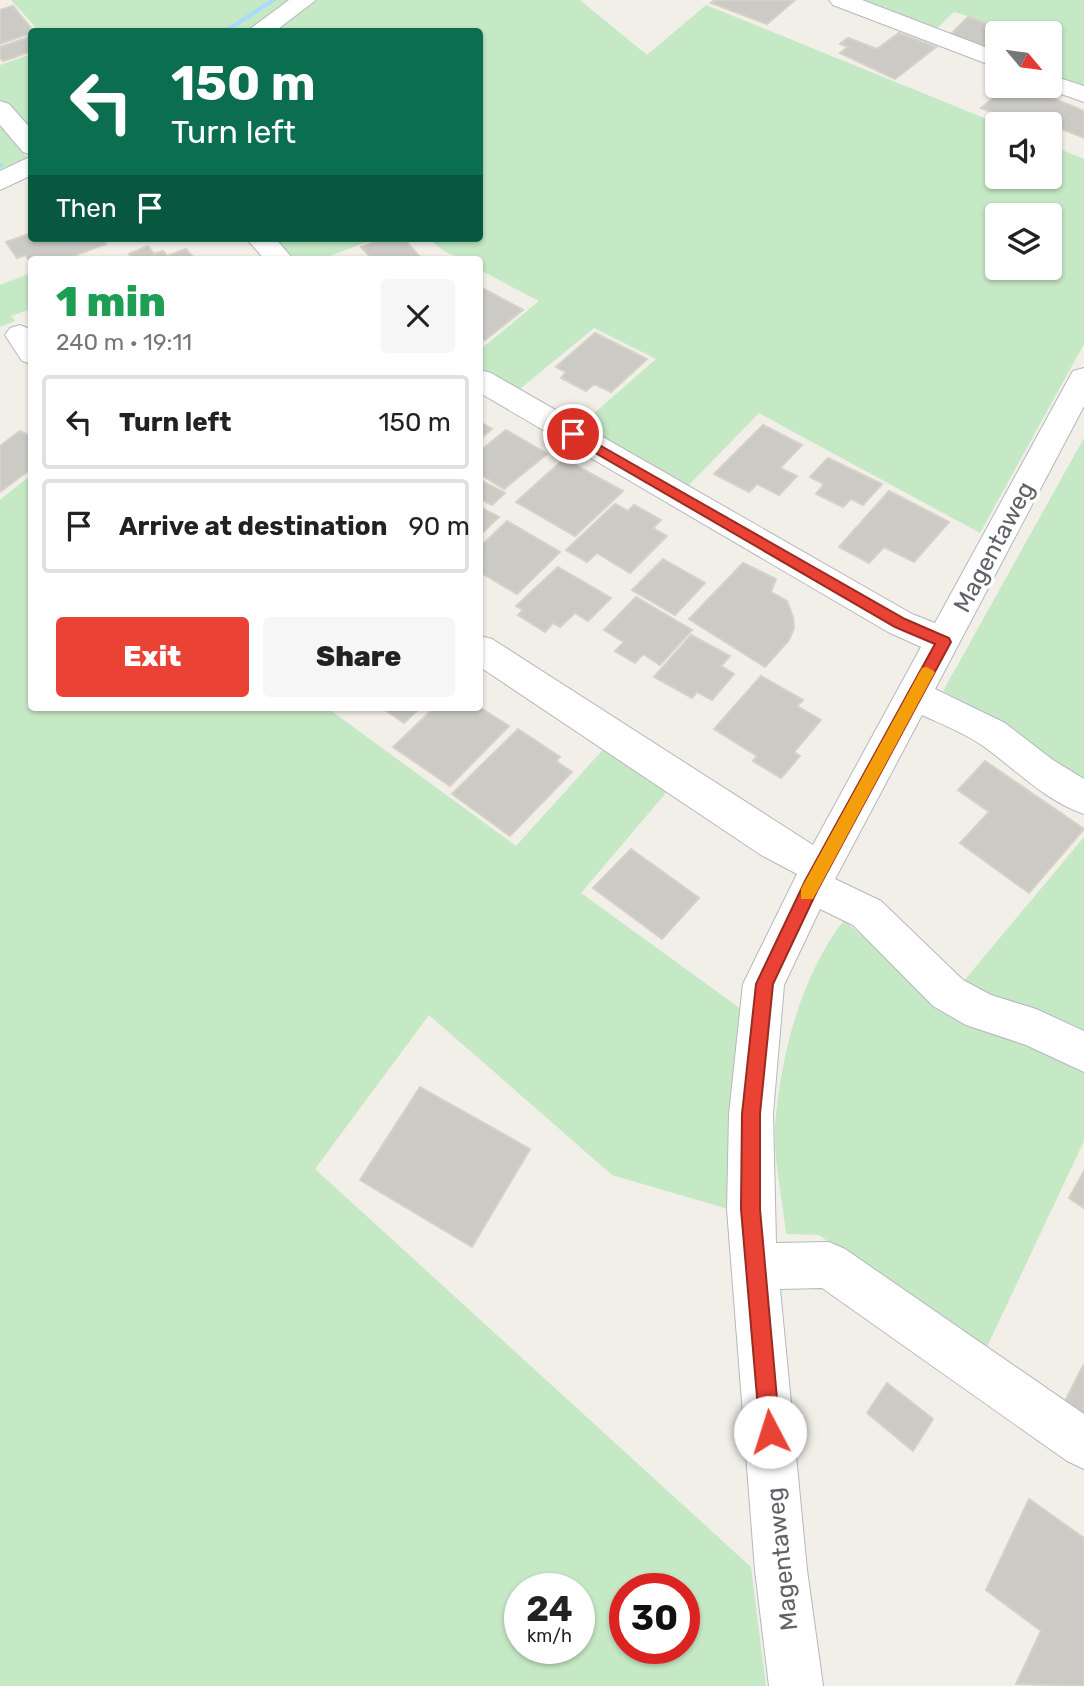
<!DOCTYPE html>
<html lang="en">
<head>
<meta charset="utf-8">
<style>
  :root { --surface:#fff; --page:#f6f6f6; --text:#222; --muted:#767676; --line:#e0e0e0; --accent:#ea4335 }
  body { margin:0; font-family:Rubik,sans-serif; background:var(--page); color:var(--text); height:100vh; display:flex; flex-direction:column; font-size:26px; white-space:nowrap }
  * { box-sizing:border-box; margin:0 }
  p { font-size:23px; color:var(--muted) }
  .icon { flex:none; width:38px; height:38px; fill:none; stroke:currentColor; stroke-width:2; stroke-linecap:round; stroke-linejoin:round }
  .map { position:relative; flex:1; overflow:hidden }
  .drawer { position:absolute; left:28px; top:256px; width:455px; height:455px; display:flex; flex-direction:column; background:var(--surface); border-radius:7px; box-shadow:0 2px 5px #0004 }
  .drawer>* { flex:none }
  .top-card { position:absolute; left:28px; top:28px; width:455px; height:214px; border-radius:7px; box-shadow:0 2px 5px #0004; background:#0b6e4f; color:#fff; overflow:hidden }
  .needle { width:46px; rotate:119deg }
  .fabs { position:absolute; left:985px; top:21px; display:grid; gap:14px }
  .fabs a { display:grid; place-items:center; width:77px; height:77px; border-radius:7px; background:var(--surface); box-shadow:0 2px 5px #0004; font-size:35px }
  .speed { position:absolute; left:504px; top:1573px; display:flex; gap:14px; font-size:35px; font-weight:700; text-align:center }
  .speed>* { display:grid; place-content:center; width:91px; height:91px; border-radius:50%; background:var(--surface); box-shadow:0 2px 5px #0004; line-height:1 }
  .speed small { font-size:18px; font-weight:400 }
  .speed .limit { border:10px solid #d22; background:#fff; color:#111 }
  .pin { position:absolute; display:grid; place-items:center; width:60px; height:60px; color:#fff; margin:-30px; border:4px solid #fff; border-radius:50%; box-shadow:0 2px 7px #0007 }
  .me { position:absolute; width:77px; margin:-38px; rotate:355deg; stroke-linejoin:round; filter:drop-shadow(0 0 5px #0008) }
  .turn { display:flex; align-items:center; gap:24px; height:147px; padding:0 28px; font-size:32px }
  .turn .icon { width:91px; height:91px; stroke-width:2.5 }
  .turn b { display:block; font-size:49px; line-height:60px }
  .then { display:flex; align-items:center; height:66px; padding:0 28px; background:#0003; gap:14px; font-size:26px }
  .round { display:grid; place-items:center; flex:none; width:74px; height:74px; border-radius:7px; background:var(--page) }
  .summary { display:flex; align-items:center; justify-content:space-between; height:119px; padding:0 28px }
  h1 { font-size:42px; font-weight:800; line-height:52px; color:#1e9e55 }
  .button { display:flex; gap:14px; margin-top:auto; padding:14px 28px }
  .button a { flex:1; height:80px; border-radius:7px; background:var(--accent); color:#fff; font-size:28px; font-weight:800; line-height:80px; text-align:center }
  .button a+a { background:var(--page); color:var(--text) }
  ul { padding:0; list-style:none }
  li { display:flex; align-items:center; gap:21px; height:94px; margin:0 14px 10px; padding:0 14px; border:4px solid var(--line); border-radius:7px }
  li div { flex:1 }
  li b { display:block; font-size:26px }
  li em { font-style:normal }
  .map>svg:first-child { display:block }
  .green { fill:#c5e8c5; fill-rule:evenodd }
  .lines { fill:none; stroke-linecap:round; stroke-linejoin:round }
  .stream { fill:#aadaff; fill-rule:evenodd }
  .building { fill:#cccac5; stroke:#d6d1c6; stroke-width:2 }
  .minor-casing { stroke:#b5b8bc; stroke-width:2 }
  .minor { fill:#fff; fill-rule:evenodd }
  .route { fill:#ea4335; stroke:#982c22; stroke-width:2 }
  .slow { fill:#f59e0b }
  .labels { text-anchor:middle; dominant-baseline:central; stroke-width:7; stroke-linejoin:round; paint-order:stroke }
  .street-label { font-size:24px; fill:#5f6368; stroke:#fff }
</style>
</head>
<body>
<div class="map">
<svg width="1084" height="1686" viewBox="0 0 1084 1686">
  <rect width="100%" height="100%" fill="#f1efe8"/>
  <g class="green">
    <path d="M 11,0 L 297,0 L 248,32 L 39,31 Z"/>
    <path d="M 312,0 L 580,0 L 647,55 L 706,5 L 999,124 L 998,177 L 1050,177 L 1050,145 L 1084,159 L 1084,344 L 980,533 L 759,413 L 686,488 L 576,429 L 656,359 L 594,328 L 515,393 L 480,372 L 480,350 L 539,301 L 480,270 L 480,259 C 457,259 444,254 429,238 L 480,238 L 480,32 L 265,32 ZM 998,215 L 1050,215 L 1050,268 L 998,268 Z"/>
    <path d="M 852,0 L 1084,0 L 1084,90 L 1050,77 L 1050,33 L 1024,33 L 954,12 L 935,30 Z"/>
    <path d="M 31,54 L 31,137 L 0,99 L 0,65 Z"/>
    <path d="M 0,121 L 27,158 L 23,165 L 0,178 Z"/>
    <path d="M 274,238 L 377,238 L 322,259 L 291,259 Z"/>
    <path d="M 31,273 L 31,309 L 11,316 L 15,321 L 0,327 L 0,285 Z"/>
    <path d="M 1084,438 L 1084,783 L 1005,724 L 943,691 Z"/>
    <path d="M 31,475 L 32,707 L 326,707 L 516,846 L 608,744 L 671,787 L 581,893 L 745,1012 L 728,1209 L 612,1175 L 429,1015 L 315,1169 L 751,1567 L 766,1686 L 0,1686 L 0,500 ZM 520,1589 L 579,1589 L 579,1648 L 520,1648 ZM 625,1589 L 684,1589 L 684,1648 L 625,1648 Z"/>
    <path d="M 1084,837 L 1084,1041 L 958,988 Z"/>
    <path d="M 844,920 L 959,1022 L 1050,1051 L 1084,1073 L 1084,1141 L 984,1353 L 819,1235 L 786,1234 C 783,1201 773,1158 775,1126 C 781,1054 800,978 844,920 Z"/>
  </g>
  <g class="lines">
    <g class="stream">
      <path d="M 270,0 L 277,0 L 228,32 L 220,32 Z"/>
      <path d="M 0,163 L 5,165 L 0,168 Z"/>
    </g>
  </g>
  <g class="building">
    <path d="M 715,0 L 795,0 L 767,24 L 711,3 Z"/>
    <path d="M 13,6 L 34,32 L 0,44 L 0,10 Z"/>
    <path d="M 968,17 L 1001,28 L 993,36 L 998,37 L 998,51 L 950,35 Z"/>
    <path d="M 899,33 L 936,47 L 895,79 L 840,53 L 848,47 L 840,44 L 848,38 L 877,49 Z"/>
    <path d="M 32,36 L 32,51 L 3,61 L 0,58 L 0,47 Z"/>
    <path d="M 1023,86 L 1084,111 L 1084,138 L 1035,118 L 1028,124 L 1020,124 L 981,108 L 1001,92 L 1009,96 Z"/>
    <path d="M 32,233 L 32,238 L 102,238 L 106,244 L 65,259 L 32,259 L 32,264 L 25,255 L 17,258 L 6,242 Z"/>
    <path d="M 385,238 L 403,238 L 422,259 L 372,259 L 361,247 Z"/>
    <path d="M 148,246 L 154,254 L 163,251 L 167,256 L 186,249 L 195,259 L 133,259 L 129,254 Z"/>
    <path d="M 484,289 L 523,310 L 485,340 L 480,337 L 480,293 Z"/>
    <path d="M 595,333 L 647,359 L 611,392 L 594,384 L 586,391 L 561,378 L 566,372 L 556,367 Z"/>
    <path d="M 480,422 L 492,429 L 480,439 Z"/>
    <path d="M 763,425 L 802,445 L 780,468 L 797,476 L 779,495 L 757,484 L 749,492 L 714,474 Z"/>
    <path d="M 506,430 L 547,454 L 504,489 L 480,474 L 480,451 Z"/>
    <path d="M 20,431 L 32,437 L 32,468 L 0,492 L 0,446 Z"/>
    <path d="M 828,458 L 882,484 L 863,505 L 851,499 L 843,507 L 816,494 L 824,484 L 810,477 Z"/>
    <path d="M 564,459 L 623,491 L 575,536 L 516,502 Z"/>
    <path d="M 480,480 L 505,493 L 492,505 L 480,499 Z"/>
    <path d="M 889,491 L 949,522 L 914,562 L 884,547 L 869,563 L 839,547 Z"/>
    <path d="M 615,504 L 628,511 L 634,505 L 661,520 L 653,528 L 667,536 L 630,573 L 597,553 L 587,562 L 566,550 Z"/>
    <path d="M 480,507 L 499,517 L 480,535 Z"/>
    <path d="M 507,521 L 560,552 L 517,594 L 480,572 L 484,563 L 480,560 L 480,547 Z"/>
    <path d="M 663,559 L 705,583 L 675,615 L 632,590 Z"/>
    <path d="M 743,563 L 776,579 L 771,592 L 787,601 L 793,617 L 794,628 L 789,640 L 765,667 L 689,619 Z"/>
    <path d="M 558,567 L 611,598 L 588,621 L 575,613 L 560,627 L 553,623 L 545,632 L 518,615 L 523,610 L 516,606 Z"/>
    <path d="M 636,597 L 692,630 L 660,665 L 643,654 L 635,663 L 615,651 L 624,642 L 604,630 Z"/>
    <path d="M 691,635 L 730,656 L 721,666 L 734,674 L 712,700 L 697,692 L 692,698 L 654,677 Z"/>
    <path d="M 761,676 L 803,700 L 797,706 L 821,720 L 794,752 L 800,756 L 781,778 L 753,761 L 757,756 L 714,729 Z"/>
    <path d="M 381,707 L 421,707 L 404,723 Z"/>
    <path d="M 435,707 L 479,707 L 509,726 L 450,786 L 393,747 Z"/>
    <path d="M 518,729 L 560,757 L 556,761 L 572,772 L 510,836 L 452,794 Z"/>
    <path d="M 985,761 L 1084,829 L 1029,893 L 960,843 L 989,812 L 958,790 Z"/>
    <path d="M 631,849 L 699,898 L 662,939 L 593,888 Z"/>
    <path d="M 420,1087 L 530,1149 L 472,1247 L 360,1180 Z"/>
    <path d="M 1084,1171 L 1084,1208 L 1069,1198 Z"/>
    <path d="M 1084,1364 L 1084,1426 L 1061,1409 Z"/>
    <path d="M 887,1383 L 933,1419 L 913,1451 L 867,1413 Z"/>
    <path d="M 1029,1499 L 1084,1538 L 1084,1686 L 1016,1684 L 1041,1631 L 986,1590 Z"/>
  </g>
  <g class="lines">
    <g class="minor-casing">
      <g id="minor">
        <path d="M 289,0 L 316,0 L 274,32 L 246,32 Z"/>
        <path d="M 829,0 L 862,0 L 998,52 L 998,68 L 833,5 Z"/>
        <path d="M 1050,75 L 1084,86 L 1084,102 L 1041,87 L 1050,86 Z"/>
        <path d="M 0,101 L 9,104 L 32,130 L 32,155 L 23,152 L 0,125 Z"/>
        <path d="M 32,156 L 32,175 L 0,190 L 0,171 Z"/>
        <path d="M 246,238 L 275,238 L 293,259 L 264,259 Z"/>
        <path d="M 20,325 L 32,330 L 32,364 L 22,361 L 5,335 L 10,328 Z"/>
        <path d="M 1084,368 L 1084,406 L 935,689 L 1005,723 L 1053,760 L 1084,779 L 1084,814 C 1043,800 1015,768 980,744 C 962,732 941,724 922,715 L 835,879 L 881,901 L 963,980 L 991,995 L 1036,1009 L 1084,1031 L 1084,1072 L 1026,1045 L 966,1025 L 933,1006 L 853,925 L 820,909 L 784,985 L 773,1114 L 776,1243 L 829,1242 L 845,1249 L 1084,1414 L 1084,1469 L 1067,1461 L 822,1288 L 780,1289 L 807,1570 L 823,1686 L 769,1686 L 755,1570 L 727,1209 L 729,1114 L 743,984 L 797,874 L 761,855 L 480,667 L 480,636 L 492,639 L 813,845 L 921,647 L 888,632 L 480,393 L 480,370 L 491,373 L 912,614 L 935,623 L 1069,378 L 1073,371 Z"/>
      </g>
    </g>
    <use href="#minor" class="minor"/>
  </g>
  <path class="route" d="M 573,430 L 905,619 L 949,638 L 951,642 L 817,891 L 773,984 L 760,1114 L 760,1209 L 780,1432 L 777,1439 L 770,1442 L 763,1439 L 760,1432 L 741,1209 L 742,1114 L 756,984 L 805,881 L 935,644 L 895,627 L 568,437 L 567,434 Z"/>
  <path class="slow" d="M 927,667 L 935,672 L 813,899 L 801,899 L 801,889 L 922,668 Z"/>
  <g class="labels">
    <g class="street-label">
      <text transform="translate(994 547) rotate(-62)">Magentaweg</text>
      <text transform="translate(782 1559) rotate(-96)">Magentaweg</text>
    </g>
  </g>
</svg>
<div class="fabs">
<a><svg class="needle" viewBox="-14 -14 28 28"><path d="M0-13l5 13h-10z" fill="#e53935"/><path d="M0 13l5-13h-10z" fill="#767676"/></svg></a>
<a><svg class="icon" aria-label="sound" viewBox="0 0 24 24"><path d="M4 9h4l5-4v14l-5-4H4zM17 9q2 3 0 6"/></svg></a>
<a><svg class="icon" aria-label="layers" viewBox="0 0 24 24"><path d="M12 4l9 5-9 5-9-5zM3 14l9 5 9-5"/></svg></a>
</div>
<div class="speed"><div>24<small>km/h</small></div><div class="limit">30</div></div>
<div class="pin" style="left:573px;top:434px;background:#d93025"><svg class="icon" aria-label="arrive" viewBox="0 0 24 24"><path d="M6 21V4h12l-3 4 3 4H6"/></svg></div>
<svg class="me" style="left:770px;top:1432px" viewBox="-20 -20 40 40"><circle r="19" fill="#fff"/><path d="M0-13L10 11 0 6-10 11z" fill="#ea4335"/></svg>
<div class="top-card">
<div class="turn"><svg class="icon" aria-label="left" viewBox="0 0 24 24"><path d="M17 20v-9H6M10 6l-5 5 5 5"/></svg><div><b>150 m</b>Turn left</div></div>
<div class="then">Then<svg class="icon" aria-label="arrive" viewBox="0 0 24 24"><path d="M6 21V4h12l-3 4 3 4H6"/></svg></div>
</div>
<section class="drawer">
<div class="summary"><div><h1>1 min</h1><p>240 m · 19:11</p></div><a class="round"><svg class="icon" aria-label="close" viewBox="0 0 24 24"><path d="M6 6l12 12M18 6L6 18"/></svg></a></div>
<ul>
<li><svg class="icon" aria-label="left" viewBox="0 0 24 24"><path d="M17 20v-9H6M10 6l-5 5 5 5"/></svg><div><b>Turn left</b></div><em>150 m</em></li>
<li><svg class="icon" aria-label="arrive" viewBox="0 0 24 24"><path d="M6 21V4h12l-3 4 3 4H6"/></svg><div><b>Arrive at destination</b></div><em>90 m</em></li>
</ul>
<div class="button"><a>Exit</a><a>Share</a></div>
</section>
</div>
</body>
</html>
